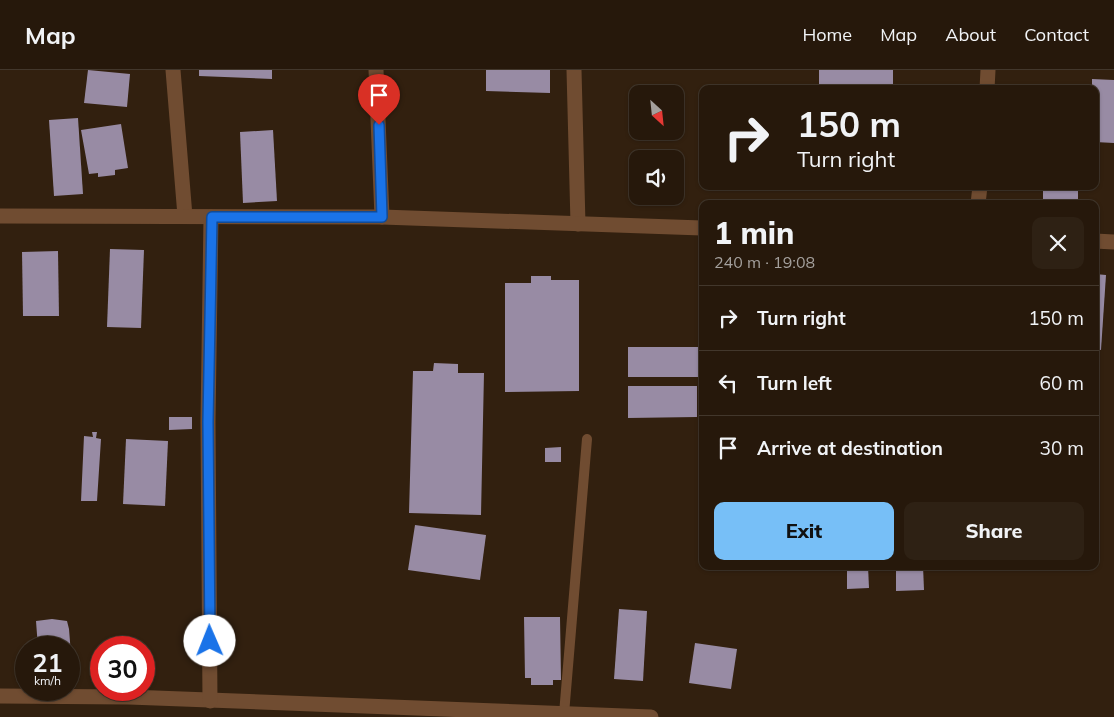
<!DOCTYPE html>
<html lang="en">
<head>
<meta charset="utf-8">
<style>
  :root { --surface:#26180b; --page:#2e2114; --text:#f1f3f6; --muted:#a4a09d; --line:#42372c; --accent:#77bff7 }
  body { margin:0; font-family:Mulish,sans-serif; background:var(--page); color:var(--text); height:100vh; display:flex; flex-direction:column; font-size:19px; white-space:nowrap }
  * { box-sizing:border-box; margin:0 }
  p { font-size:16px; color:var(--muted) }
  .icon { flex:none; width:28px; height:28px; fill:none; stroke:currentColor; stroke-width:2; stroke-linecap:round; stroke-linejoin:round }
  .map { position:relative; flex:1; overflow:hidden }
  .details { position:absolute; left:699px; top:130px; width:400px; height:370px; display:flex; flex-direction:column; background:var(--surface); border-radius:10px; box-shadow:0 1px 4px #0004,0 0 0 1px var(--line) }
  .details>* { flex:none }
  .top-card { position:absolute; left:699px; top:15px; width:400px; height:105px; border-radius:10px; box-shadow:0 1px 4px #0004,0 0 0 1px var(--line); background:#26180b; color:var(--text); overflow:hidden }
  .needle { width:32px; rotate:153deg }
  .tools { position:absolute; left:629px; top:15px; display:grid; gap:10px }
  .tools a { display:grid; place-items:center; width:55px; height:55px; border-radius:10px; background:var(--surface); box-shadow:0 1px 4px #0004,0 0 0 1px var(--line); font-size:25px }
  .speed { position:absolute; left:15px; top:566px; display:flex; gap:10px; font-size:25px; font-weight:700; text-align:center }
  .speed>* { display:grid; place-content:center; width:65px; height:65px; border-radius:50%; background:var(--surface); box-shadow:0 1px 4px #0004,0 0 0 1px var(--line); line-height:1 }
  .speed small { font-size:12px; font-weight:400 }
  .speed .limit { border:8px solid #d22; background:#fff; color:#111 }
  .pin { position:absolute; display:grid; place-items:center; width:42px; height:42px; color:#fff; margin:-51px -21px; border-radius:50% 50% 50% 0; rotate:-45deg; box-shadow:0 0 5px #0007 }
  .pin .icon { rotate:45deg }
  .me { position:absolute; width:55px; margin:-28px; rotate:359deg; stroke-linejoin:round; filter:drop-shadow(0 0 4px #0008) }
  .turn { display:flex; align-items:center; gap:18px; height:105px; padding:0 15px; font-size:22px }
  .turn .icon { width:65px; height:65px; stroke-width:2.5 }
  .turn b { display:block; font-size:35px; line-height:42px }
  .round { display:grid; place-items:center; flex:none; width:52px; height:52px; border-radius:10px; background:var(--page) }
  .summary { display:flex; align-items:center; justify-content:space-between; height:85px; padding:0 15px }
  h1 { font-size:30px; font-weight:800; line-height:38px }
  .action { display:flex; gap:10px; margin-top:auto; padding:10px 15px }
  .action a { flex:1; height:58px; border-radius:10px; background:var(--accent); color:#111; font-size:20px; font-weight:800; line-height:58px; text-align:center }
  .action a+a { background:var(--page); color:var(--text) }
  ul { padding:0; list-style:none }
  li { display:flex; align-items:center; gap:15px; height:65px; padding:0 15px; border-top:1px solid var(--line) }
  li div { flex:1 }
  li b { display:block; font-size:19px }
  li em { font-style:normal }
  header { display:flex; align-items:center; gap:30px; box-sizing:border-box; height:70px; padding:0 25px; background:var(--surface); border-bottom:1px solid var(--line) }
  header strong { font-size:24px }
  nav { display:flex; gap:28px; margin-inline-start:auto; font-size:18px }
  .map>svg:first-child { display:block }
  .building { fill:#988ba4 }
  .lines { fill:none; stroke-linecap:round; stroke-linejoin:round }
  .service { stroke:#704c31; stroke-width:10 }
  .minor { stroke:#704c31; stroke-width:15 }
  .route-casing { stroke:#114b97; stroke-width:12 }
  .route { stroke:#1a73e8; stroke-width:9 }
</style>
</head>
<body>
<header>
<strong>Map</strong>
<nav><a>Home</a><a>Map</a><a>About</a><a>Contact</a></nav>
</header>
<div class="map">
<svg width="1114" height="647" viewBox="0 0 1114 647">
  <rect width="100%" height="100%" fill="#32200f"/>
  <g class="building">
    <path d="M 88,0 L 130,4 L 127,37 L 84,33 Z"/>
    <path d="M 199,0 L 272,0 L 272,9 L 199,6 Z"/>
    <path d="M 486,0 L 550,0 L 550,23 L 486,21 Z"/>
    <path d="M 819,0 L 893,0 L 893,19 L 819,18 Z"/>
    <path d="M 1092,9 L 1114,10 L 1114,73 L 1095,72 L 1095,19 L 1092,19 Z"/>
    <path d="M 78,48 L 83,124 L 54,126 L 49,50 Z"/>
    <path d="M 121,54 L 128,98 L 115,100 L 115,105 L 98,107 L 98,103 L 89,104 L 81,60 Z"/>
    <path d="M 273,60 L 277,131 L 243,133 L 240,62 Z"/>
    <rect x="1043" y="116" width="35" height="18"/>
    <path d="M 110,179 L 144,180 L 141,258 L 107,257 Z"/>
    <path d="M 58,181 L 59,246 L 23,246 L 22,182 Z"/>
    <path d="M 1095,204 L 1106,205 L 1101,280 L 1095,279 Z"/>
    <path d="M 531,206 L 551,206 L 551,210 L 579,210 L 579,321 L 505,322 L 505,213 L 531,213 Z"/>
    <rect x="628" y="277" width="70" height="30"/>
    <path d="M 434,293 L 458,294 L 458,303 L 484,303 L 481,445 L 409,443 L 413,301 L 433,301 Z"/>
    <path d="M 628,316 L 697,316 L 697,347 L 628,348 Z"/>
    <path d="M 169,347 L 192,347 L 192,359 L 169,360 Z"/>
    <path d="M 92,362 L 97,362 L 96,368 L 101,369 L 97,431 L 81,431 L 84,366 L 93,367 Z"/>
    <path d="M 126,369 L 168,371 L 165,436 L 123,434 Z"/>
    <path d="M 561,377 L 561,392 L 545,392 L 545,378 Z"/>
    <path d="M 415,455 L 486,465 L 480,510 L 408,500 Z"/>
    <path d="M 847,496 L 868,496 L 869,518 L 847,519 Z"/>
    <path d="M 896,496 L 923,496 L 924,520 L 896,521 Z"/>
    <path d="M 619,539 L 647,541 L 643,611 L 614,609 Z"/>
    <path d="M 524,547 L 560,547 L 561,610 L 553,610 L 553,615 L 531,615 L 531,608 L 525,608 Z"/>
    <path d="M 52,549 L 67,551 L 69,559 L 72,597 L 69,597 L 69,578 L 38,578 L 36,551 Z"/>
    <path d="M 695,573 L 737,579 L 731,619 L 689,613 Z"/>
  </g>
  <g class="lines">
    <path class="service" d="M 564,644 L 587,369"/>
    <g class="minor">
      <path d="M 173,0 L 185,146"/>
      <path d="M 376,0 L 382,147"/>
      <path d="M 574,0 L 578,154"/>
      <path d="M 987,19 L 988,0"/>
      <path d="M 978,134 L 980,116"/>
      <path d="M 0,146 L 382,147 L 702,158"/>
      <path d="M 1095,171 L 1114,172"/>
      <path d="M 0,626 L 129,627 L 651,647"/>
      <path d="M 210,631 L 208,352 L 211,147"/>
    </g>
  </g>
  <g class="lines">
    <g class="route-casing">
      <path id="route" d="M 210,571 L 208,352 L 212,147 L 382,147 L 379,55"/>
    </g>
    <use href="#route" class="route"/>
  </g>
</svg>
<div class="tools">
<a><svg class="needle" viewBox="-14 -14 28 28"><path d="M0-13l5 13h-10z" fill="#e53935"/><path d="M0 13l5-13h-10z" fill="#a4a09d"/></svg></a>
<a><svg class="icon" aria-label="sound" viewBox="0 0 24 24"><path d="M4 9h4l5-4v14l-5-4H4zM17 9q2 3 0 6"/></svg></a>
</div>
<div class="speed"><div>21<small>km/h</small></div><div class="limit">30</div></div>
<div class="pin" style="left:379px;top:55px;background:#d93025"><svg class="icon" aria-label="arrive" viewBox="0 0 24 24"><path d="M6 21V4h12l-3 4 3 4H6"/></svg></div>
<svg class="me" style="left:210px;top:571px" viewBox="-20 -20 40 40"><circle r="19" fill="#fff"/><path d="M0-13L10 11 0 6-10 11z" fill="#1a73e8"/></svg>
<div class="top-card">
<div class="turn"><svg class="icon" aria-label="right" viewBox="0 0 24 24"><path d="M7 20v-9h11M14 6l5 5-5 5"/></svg><div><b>150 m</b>Turn right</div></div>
</div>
<section class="details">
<div class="summary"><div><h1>1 min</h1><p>240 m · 19:08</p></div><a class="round"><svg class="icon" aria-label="close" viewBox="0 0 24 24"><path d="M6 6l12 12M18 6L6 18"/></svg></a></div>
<ul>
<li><svg class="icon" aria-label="right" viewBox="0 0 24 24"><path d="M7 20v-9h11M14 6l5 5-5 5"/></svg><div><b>Turn right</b></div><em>150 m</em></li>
<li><svg class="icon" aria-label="left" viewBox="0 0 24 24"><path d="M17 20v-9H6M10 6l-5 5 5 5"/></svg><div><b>Turn left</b></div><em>60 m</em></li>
<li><svg class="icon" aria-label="arrive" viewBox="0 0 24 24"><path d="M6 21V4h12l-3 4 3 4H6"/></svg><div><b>Arrive at destination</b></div><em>30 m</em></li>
</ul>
<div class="action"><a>Exit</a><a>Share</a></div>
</section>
</div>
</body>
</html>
